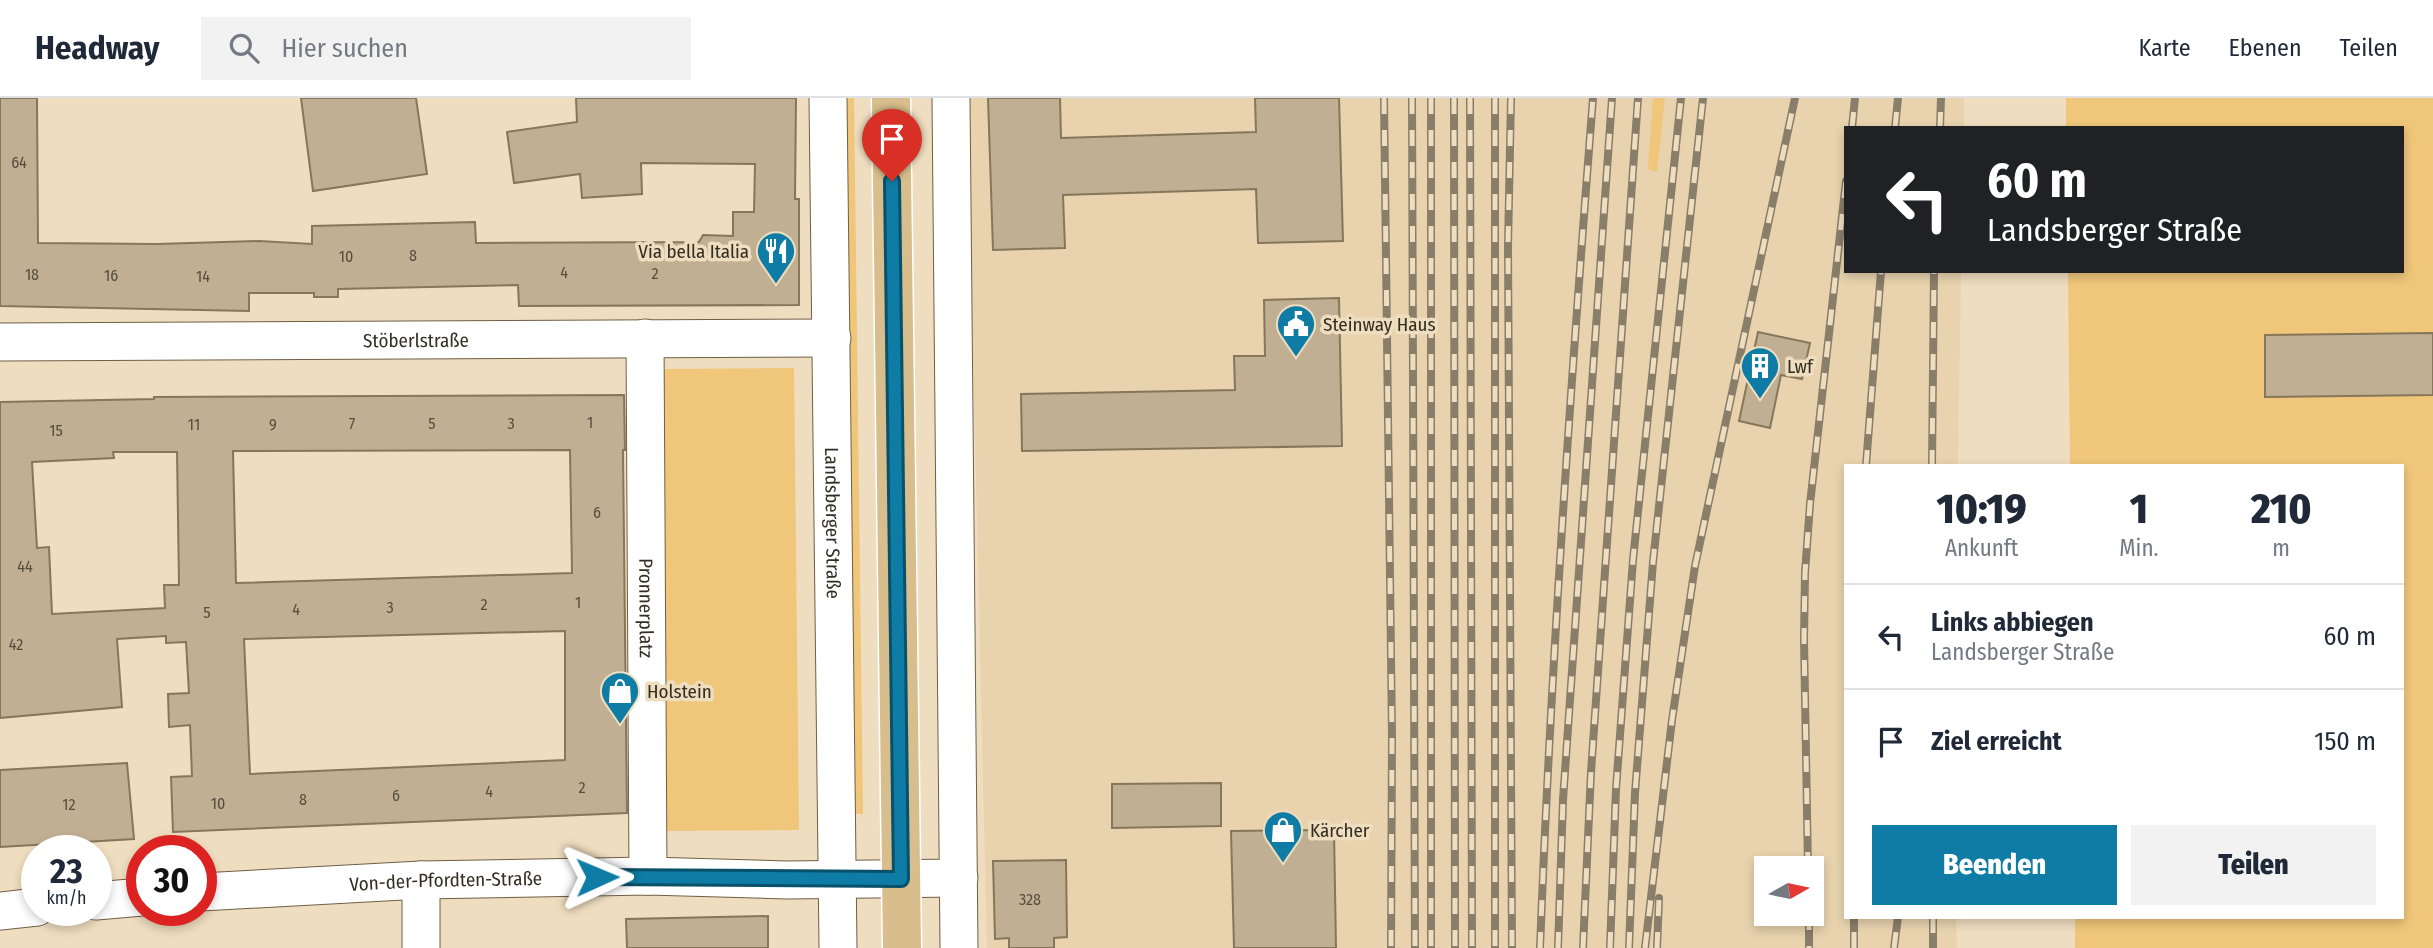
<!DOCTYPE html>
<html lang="de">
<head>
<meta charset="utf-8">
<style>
  :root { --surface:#fff; --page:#f2f2f3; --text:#1f2937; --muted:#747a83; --line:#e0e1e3; --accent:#0e7ca5 }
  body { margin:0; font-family:"Fira Sans Condensed",sans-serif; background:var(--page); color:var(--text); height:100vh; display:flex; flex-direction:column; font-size:26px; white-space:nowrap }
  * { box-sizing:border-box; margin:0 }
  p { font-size:23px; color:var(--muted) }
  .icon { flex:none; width:38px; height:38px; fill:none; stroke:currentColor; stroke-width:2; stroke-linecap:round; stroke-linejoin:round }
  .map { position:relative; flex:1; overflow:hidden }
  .drawer { position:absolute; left:1844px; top:366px; width:560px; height:455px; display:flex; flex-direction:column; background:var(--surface); border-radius:0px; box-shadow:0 4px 10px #0003 }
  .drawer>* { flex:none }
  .hud { position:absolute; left:1844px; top:28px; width:560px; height:147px; border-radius:0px; box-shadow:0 4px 10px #0003; background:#202124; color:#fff; overflow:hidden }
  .needle { width:46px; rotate:81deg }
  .buttons { position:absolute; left:1754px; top:758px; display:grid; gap:14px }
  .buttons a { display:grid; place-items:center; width:70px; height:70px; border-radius:0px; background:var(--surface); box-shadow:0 4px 10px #0003; font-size:35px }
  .speed { position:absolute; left:21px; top:737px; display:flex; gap:14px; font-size:35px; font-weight:700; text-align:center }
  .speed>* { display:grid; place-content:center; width:91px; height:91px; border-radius:50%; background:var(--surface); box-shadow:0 4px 10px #0003; line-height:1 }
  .speed small { font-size:18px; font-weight:400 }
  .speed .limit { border:10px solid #d22; background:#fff; color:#111 }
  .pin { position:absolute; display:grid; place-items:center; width:60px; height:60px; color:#fff; margin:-72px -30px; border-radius:50% 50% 50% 0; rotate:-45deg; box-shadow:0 0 7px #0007 }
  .pin .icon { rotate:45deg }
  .me { position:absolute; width:77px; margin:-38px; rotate:89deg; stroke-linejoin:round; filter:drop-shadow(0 0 5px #0008) }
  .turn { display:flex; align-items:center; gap:24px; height:147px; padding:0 28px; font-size:32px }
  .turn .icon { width:91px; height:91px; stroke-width:2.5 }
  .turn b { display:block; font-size:49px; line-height:60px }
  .eta { display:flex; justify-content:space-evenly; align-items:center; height:119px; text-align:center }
  .eta b { font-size:42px; font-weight:800; line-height:49px }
  .cta { display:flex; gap:14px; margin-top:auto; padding:14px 28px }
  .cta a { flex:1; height:80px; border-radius:0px; background:var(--accent); color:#fff; font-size:28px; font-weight:800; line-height:80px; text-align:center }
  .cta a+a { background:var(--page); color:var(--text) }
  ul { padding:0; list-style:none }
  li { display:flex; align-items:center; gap:21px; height:105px; padding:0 28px; border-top:2px solid var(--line) }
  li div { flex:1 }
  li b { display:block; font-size:26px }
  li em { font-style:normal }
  header { display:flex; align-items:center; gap:42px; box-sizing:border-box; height:98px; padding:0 35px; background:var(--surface); border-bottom:2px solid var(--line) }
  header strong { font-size:33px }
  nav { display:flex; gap:38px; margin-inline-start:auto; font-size:24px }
  .search { width:490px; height:63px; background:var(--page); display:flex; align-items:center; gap:18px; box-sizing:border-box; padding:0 24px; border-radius:0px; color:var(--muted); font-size:26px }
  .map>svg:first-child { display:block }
  .built { fill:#e8d3ae; fill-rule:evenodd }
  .green { fill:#efc67a }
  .building { fill:#c0af92; stroke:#86765a; stroke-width:2; fill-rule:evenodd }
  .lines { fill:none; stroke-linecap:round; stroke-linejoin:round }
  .minor-casing { stroke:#6f5f45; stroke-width:39 }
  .major-casing { stroke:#fff; stroke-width:41 }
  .minor { stroke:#fff; stroke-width:37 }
  .major { stroke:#d7be8c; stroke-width:38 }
  .rail-casing { stroke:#897e6a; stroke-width:8 }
  .rail { stroke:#efddbf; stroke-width:5; stroke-dasharray:16; stroke-linecap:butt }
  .route-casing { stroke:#09516b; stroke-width:18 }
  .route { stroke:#0e7ca5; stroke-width:12 }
  .labels { text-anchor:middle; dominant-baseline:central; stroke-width:7; stroke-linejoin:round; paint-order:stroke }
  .number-label { font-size:16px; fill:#574e3e }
  .poi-label { font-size:19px; fill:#342e22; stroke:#efddbf; text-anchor:start }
  .street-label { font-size:19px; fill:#342e22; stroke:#efddbf }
</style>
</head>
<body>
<header>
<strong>Headway</strong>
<div class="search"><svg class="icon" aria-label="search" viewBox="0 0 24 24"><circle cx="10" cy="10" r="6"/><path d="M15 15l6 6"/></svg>Hier suchen</div>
<nav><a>Karte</a><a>Ebenen</a><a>Teilen</a></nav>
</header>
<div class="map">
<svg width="2433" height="850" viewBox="0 0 2433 850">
  <rect width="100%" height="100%" fill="#efddbf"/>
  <path class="built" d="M 970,0 L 1964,0 L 1964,30 L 1846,30 L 1846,173 L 1961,173 L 1958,367 L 1846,368 L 1846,819 L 1956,819 L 1957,850 L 987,850 L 971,169 ZM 1766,770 L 1811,770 L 1811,816 L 1766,816 Z"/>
  <g class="green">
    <path d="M 845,0 L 854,0 L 863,716 L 853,716 Z"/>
    <path d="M 1653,0 L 1665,0 L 1657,74 L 1648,71 Z"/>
    <path d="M 2066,0 L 2433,0 L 2433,850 L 2075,850 L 2075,819 L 2403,819 L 2403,368 L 2070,367 L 2068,173 L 2403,173 L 2403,30 L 2066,30 Z"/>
    <path d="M 794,270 L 799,732 L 666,733 L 662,271 Z"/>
  </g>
  <g class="building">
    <path d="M 0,0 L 37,0 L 38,145 L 157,146 L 259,143 L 312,146 L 312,128 L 475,124 L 476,145 L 699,144 L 703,137 L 733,138 L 733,114 L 754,114 L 755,66 L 641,65 L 642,96 L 582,100 L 580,76 L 514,85 L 507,34 L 577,24 L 576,0 L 796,0 L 795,101 L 799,101 L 799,207 L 519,208 L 518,187 L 338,191 L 338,199 L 314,199 L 314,195 L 249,195 L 249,213 L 0,208 Z"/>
    <path d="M 301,0 L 416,0 L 427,76 L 313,93 Z"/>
    <path d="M 988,0 L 1060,0 L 1061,40 L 1256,34 L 1255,0 L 1339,0 L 1343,143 L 1258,145 L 1256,91 L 1063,97 L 1065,150 L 993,152 Z"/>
    <path d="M 1339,200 L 1342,348 L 1022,353 L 1021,296 L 1235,292 L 1234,258 L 1265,258 L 1264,202 Z"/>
    <path d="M 1758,234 L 1810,245 L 1802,281 L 1781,277 L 1770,330 L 1739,323 Z"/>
    <path d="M 2433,235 L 2433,297 L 2265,299 L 2265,237 Z"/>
    <path d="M 624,297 L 625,352 L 623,352 L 627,715 L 173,734 L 171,679 L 192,678 L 190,627 L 169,629 L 168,596 L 189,595 L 186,544 L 166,545 L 166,538 L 117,541 L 122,609 L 0,620 L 0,304 L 154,301 L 154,299 ZM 570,352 L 572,475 L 236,485 L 233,353 ZM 113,354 L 177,354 L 179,487 L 164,487 L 165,510 L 52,516 L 49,449 L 37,450 L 32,364 L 114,360 ZM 565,533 L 565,662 L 250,676 L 244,541 Z"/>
    <path d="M 127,665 L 134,741 L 0,749 L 0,672 Z"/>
    <path d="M 1221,685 L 1221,728 L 1112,730 L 1112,686 Z"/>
    <path d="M 1334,732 L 1336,850 L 1234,850 L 1231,733 Z"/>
    <path d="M 1066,762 L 1067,839 L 1054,840 L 1054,850 L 1009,850 L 1009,840 L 995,841 L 993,763 Z"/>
    <path d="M 768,818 L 768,850 L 627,850 L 626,821 Z"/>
  </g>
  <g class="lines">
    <g class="minor-casing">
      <g id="minor">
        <path id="s1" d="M 828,0 L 838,850"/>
        <path d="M 951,0 L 959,850"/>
        <path id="s2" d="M 645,240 L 648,778"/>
        <path id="s3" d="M 0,244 L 832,240"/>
        <path d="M 421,782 L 421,850"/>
        <path id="s4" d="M 201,794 L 421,782 L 648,778 L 787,782 L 959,780"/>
        <path d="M 96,803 L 142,799"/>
        <path d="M 0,813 L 37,809"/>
      </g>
    </g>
    <g class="major-casing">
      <path id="major" d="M 891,0 L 902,850"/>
    </g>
    <use href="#minor" class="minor"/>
    <use href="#major" class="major"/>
    <g class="rail-casing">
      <g id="rail">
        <path d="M 1384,0 L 1392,638 L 1391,850"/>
        <path d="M 1412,0 L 1415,850"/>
        <path d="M 1431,0 L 1431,850"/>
        <path d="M 1454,0 L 1455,850"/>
        <path d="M 1470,0 L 1472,850"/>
        <path d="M 1495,0 L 1495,850"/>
        <path d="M 1511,0 L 1508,148 L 1512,850"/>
        <path d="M 1852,30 L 1855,0"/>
        <path d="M 1895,30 L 1898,0"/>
        <path d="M 1940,30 L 1941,0"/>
        <path d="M 1866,368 L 1881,173"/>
        <path d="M 1932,368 L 1934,173"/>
        <path d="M 1808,770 L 1804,542 L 1805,475 L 1810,406 L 1846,83"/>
        <path d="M 1809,816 L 1809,850"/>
        <path d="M 1933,819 L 1933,850"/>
        <path d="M 1540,850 C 1551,566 1571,283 1593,0"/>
        <path d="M 1558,850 L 1563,702 L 1612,0"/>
        <path d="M 1583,850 L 1591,674 L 1638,0"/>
        <path d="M 1610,850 L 1616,691 L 1633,462 L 1681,0"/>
        <path d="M 1629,850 L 1635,695 L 1653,464 L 1703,0"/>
        <path d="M 1645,850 L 1672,622 L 1695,468 L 1795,0"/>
        <path d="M 1657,850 L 1659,800"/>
        <path d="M 1854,850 L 1854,819"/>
        <path d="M 1894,850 L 1898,819"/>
      </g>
    </g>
    <use href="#rail" class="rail"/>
  </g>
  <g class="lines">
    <g class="route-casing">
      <path id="route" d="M 597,779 L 901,781 L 892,83"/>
    </g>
    <use href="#route" class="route"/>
  </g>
  <defs>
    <g id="restaurant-pin" transform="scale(2.0125)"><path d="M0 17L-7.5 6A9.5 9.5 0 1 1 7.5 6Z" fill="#0e7ca5" stroke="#efddbf"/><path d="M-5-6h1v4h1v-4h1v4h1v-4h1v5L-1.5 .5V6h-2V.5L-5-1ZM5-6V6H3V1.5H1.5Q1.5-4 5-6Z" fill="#fff"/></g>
    <g id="civic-pin" transform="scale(2.0125)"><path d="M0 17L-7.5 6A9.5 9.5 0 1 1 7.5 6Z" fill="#0e7ca5" stroke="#efddbf"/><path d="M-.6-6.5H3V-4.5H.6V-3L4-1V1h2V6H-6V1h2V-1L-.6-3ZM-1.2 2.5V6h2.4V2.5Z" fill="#fff"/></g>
    <g id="building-pin" transform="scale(2.0125)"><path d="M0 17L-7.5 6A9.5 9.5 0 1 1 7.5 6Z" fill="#0e7ca5" stroke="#efddbf"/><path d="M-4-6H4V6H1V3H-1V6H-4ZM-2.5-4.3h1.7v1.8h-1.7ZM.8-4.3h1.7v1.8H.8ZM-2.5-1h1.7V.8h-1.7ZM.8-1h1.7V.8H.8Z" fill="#fff"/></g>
    <g id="shop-pin" transform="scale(2.0125)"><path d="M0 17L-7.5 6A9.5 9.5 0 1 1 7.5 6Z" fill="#0e7ca5" stroke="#efddbf"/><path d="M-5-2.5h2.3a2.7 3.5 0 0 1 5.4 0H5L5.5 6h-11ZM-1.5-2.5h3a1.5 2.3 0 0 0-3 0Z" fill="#fff"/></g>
  </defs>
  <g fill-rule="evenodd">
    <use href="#restaurant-pin" x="776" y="153"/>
    <use href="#civic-pin" x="1296" y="226"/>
    <use href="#building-pin" x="1760" y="268"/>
    <use href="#shop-pin" x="620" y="593"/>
    <use href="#shop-pin" x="1283" y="732"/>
  </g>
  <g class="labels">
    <g class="number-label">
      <text x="19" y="64">64</text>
      <text x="413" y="157">8</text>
      <text x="346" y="158">10</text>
      <text x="564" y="174">4</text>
      <text x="655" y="175">2</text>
      <text x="32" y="176">18</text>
      <text x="111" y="177">16</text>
      <text x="203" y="178">14</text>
      <text x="590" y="324">1</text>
      <text x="352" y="325">7</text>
      <text x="432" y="325">5</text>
      <text x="511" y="325">3</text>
      <text x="194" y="326">11</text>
      <text x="273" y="326">9</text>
      <text x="56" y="332">15</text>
      <text x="597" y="414">6</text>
      <text x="25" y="468">44</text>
      <text x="578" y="504">1</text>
      <text x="484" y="506">2</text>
      <text x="390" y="509">3</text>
      <text x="296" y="511">4</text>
      <text x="207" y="514">5</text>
      <text x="16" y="546">42</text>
      <text x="582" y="689">2</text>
      <text x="489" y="693">4</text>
      <text x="396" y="697">6</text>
      <text x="303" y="701">8</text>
      <text x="218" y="705">10</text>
      <text x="69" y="706">12</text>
      <text x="1030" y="801">328</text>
    </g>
    <g class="poi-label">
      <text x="749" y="153" text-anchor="end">Via bella Italia</text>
      <text x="1323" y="226">Steinway Haus</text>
      <text x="1787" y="268">Lwf</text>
      <text x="647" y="593">Holstein</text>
      <text x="1310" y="732">Kärcher</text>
    </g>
    <g class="street-label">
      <text stroke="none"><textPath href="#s3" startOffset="416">Stöberlstraße</textPath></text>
      <text stroke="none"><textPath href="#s1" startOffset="425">Landsberger Straße</textPath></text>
      <text stroke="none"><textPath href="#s2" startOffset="270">Pronnerplatz</textPath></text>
      <text stroke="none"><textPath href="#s4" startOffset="245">Von-der-Pfordten-Straße</textPath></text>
    </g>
  </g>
</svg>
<div class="buttons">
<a><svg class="needle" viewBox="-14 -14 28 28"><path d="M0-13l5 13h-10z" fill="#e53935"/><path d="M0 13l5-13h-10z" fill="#747a83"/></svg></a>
</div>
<div class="speed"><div>23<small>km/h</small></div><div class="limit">30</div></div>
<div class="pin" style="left:892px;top:83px;background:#d93025"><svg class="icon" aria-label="arrive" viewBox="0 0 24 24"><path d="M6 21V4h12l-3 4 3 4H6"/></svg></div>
<svg class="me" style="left:597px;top:779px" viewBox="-20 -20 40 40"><path d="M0-17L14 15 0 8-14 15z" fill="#0e7ca5" stroke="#fff" stroke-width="4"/></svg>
<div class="hud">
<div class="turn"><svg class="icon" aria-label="left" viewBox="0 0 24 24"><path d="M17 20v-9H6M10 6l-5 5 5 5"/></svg><div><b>60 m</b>Landsberger Straße</div></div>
</div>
<section class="drawer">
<div class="eta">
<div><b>10:19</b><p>Ankunft</p></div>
<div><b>1</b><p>Min.</p></div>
<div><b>210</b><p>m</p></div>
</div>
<ul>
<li><svg class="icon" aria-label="left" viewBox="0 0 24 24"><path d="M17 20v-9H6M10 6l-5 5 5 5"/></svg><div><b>Links abbiegen</b><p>Landsberger Straße</p></div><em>60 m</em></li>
<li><svg class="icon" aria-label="arrive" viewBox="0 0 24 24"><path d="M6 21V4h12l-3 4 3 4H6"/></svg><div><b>Ziel erreicht</b></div><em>150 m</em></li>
</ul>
<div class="cta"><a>Beenden</a><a>Teilen</a></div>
</section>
</div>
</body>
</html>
